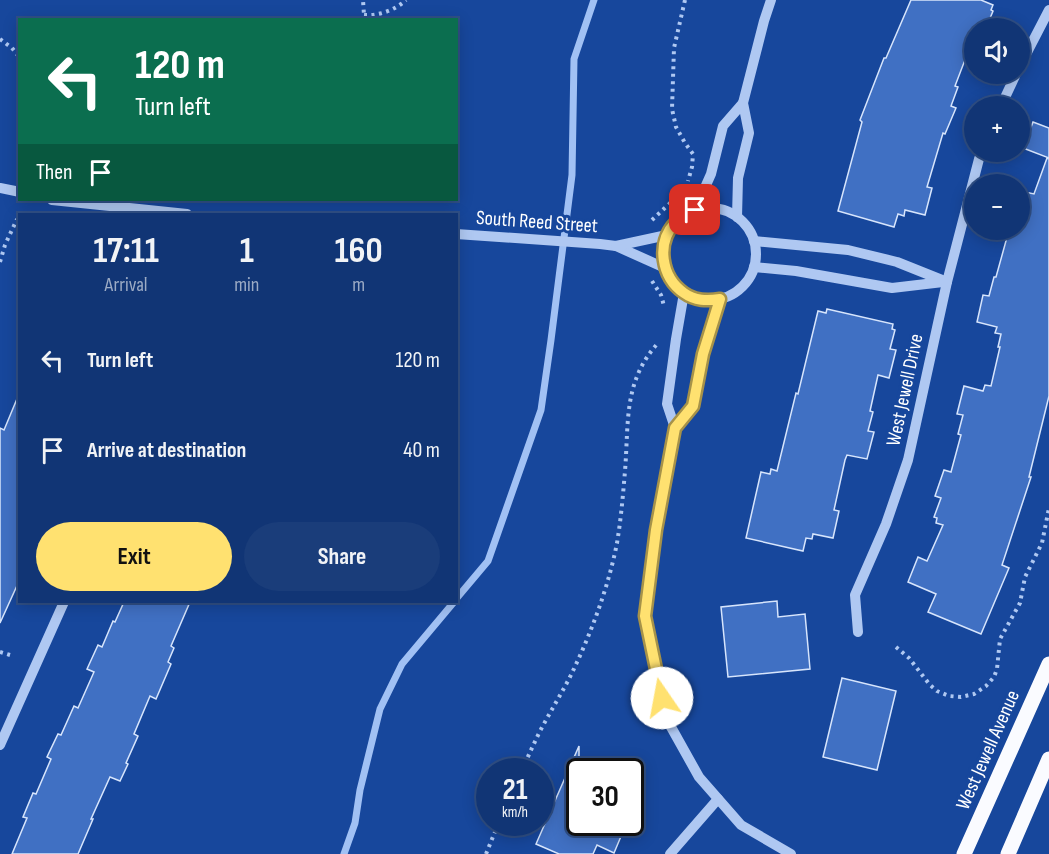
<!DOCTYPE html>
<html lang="en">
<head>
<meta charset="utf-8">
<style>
  :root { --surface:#113575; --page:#1a3d7a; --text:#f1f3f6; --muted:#9cabc5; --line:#305087; --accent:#ffe170 }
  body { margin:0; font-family:"Sofia Sans Condensed",sans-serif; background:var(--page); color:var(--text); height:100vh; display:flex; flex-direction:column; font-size:22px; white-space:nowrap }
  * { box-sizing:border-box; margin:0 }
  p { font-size:20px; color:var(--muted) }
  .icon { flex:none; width:33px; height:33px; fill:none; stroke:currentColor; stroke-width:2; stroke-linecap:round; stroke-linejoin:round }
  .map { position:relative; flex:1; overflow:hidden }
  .details { position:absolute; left:18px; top:213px; width:440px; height:390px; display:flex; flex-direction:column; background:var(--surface); border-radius:0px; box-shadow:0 3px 15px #0003,0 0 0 2px var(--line) }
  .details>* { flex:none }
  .guide { position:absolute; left:18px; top:18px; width:440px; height:183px; border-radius:0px; box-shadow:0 3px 15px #0003,0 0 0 2px var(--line); background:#0b6e4f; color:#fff; overflow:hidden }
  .controls { position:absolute; left:964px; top:18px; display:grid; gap:12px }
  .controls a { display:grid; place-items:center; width:66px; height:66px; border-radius:50%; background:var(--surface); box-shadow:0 3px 15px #0003,0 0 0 2px var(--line); font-size:30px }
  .speed { position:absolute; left:476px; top:758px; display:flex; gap:12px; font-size:30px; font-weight:700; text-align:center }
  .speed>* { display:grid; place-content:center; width:78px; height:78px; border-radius:50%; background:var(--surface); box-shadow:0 3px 15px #0003,0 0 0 2px var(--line); line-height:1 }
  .speed small { font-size:15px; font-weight:400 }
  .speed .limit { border:3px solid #111; border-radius:9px; background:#fff; color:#111 }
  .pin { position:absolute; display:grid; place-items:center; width:51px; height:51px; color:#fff; margin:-26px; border-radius:12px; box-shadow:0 3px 9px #0006 }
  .me { position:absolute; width:66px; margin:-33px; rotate:348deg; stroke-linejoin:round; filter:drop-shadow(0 0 4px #0008) }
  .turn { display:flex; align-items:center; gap:21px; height:126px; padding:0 18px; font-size:27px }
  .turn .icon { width:78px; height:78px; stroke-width:2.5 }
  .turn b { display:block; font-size:42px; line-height:51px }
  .then { display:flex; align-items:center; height:57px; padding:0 18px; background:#0003; gap:12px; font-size:22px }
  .eta { display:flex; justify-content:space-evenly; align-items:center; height:102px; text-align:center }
  .eta b { font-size:36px; font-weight:700; line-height:42px }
  .cta { display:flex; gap:12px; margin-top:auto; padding:12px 18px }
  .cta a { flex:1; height:69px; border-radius:36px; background:var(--accent); color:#111; font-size:24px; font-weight:700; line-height:69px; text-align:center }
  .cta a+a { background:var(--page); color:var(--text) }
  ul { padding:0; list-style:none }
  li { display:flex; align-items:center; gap:18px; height:90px; padding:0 18px }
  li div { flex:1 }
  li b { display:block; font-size:22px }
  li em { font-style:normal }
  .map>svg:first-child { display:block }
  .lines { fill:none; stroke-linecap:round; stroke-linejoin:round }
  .stream { stroke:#a1c1f4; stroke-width:7 }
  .building { fill:#4070c3; stroke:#d7e5fc; stroke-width:1.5 }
  .path { stroke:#afc8f2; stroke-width:4; stroke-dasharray:3 4.5; stroke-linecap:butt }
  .minor { stroke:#afc8f2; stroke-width:10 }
  .major { stroke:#fafbff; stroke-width:15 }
  .route-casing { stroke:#a69249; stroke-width:15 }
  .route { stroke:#ffe170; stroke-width:10 }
  .labels { text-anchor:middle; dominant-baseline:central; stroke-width:6; stroke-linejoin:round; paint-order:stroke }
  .street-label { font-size:20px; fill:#fff; stroke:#17479c }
</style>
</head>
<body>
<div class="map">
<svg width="1049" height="854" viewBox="0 0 1049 854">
  <rect width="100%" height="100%" fill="#17479c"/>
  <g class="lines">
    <g class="stream">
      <path d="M 456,599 L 488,561 L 541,410 L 551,340 L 572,175 L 574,59 L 594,0"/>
      <path d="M 344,854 L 355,823 L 360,790 L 380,709 L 402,664 L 454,602"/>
    </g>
  </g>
  <g class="building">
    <path d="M 911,0 L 981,0 L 993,5 L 991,10 L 993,11 L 986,28 L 975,28 L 975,56 L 968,52 L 955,86 L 958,87 L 951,106 L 956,108 L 945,134 L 943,133 L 927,187 L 932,188 L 925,215 L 905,210 L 904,216 L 898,214 L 894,227 L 838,211 L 862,122 L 860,120 L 884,58 L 886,58 Z"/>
    <path d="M 1033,122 L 1049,128 L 1049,158 L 1023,148 Z"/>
    <path d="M 1047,158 L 1049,159 L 1049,396 L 1029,477 L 1031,477 L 1002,565 L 1009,568 L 981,634 L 928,612 L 936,594 L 908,582 L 918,557 L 927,561 L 943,525 L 936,523 L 937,518 L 934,517 L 941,498 L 935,496 L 944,470 L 951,472 L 961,435 L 958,434 L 963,415 L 957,414 L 964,386 L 983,391 L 985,385 L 991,386 L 1000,347 L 998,347 L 1001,334 L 995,333 L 997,327 L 977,322 L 983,295 L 989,296 L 994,277 L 996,277 L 1009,230 L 1020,230 L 1020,191 L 1034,194 Z"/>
    <path d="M 827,309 L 893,324 L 892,329 L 895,330 L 890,349 L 896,350 L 889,378 L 878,375 L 870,411 L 873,412 L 868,431 L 874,432 L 867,459 L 847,455 L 845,460 L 834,510 L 839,511 L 833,538 L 813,534 L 812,539 L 806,538 L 803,551 L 746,538 L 761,472 L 770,474 L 771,469 L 777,471 L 796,393 L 798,394 L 818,311 L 826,313 Z"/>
    <path d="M 19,394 L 20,579 L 0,623 L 0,428 L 4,430 Z"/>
    <path d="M 777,601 L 778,617 L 805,614 L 810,669 L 728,677 L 721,607 Z"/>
    <path d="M 124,602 L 190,602 L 171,646 L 174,648 L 168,662 L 171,664 L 156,699 L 150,696 L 134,734 L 138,736 L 126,763 L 128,764 L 120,781 L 110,777 L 91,819 L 93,819 L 78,854 L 12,854 L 27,818 L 23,817 L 33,793 L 36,794 L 51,759 L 47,757 L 58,734 L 61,735 L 74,706 L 78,708 L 94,672 L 87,669 L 98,645 L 102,647 L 113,621 L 115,622 Z"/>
    <path d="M 842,678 L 896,691 L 877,770 L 823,757 Z"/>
    <path d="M 579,746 L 579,822 L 595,822 L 622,834 L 614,853 L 597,845 L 593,854 L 559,854 L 536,844 Z"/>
  </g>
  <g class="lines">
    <g class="path">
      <path d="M 685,0 L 674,48 L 672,109 L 676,127 L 685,143 L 693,154 L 692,167 L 688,181"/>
      <path d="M 364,15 C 379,16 395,10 406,0"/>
      <path d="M 363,20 L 364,15 L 363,0"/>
      <path d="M 0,39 L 12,48 L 20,58"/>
      <path d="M 282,201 L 282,200"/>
      <path d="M 652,220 L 683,191"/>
      <path d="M 0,262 L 5,245 L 17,219"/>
      <path d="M 652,281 L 661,295 L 664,306"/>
      <path d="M 896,647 L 909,658 L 930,685 L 937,691 L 949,696 L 961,697 L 974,694 L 986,686 L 994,677 L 997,669 L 1000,639 L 1020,603 L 1025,577 L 1042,543 L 1049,508"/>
      <path d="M 0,652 L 10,655"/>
      <path d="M 522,771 C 527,758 533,746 539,733 C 549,714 560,696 570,677 C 590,636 608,589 617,543 C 621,519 623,495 625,471 C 629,421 623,381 659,342"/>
      <path d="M 486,854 L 499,822"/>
    </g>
    <g class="minor">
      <path d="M 1020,66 L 1049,10"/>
      <path d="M 1001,106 L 1016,74"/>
      <path d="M 0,188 L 20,192"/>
      <path d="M 52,200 L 187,214"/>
      <circle cx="710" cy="254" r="46"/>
      <path d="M 695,210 L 711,174 L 723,126 L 743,103"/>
      <path d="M 737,217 L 738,178 L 749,133 L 743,103 L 764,21 L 771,0"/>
      <path d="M 456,234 L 600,244 L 616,246 L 665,268"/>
      <path d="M 754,241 L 848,250 L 897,262 L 947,282"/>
      <path d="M 616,246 L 667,235"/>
      <path d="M 754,267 L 796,271 L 892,288 L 943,282"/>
      <path d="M 684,293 L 676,339 L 667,404 L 675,428 L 656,530 L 645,616 L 666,718 L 699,777 L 741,825 L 791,854"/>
      <path d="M 675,428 L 693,406 L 703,354 L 720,299"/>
      <path d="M 858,632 L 855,595 L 886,524 L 908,460 L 947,282 L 979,159 L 982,152"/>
      <path d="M 0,745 L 64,602"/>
      <path d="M 670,854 L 718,799"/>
    </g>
    <g class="major">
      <path d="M 964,854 L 1049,664"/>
      <path d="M 1008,854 L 1049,759"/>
    </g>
  </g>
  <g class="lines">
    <g class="route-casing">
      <path id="route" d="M 662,698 L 645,616 L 656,530 L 675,428 L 693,406 L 703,354 L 720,299 C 707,301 695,301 684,293 C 661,277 656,243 675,223 C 681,217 688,214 695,210"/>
    </g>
    <use href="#route" class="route"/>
  </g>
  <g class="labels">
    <g class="street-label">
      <text transform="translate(537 222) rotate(4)">South Reed Street</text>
      <text transform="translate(905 390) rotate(-78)">West Jewell Drive</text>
      <text transform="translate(988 750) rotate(-66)">West Jewell Avenue</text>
    </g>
  </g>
</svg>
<div class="controls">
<a><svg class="icon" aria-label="sound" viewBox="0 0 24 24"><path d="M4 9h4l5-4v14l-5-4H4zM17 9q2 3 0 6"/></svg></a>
<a>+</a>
<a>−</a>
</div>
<div class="speed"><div>21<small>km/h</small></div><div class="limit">30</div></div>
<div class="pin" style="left:695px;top:210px;background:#d93025"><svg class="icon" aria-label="arrive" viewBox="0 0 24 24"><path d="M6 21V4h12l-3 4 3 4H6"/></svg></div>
<svg class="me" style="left:662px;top:698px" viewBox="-20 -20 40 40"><circle r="19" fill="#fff"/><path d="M0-13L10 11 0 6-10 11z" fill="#ffe170"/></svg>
<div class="guide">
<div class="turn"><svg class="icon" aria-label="left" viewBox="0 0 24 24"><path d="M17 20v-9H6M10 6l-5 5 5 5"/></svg><div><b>120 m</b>Turn left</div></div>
<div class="then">Then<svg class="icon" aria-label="arrive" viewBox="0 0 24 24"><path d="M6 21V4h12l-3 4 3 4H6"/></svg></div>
</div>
<section class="details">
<div class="eta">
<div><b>17:11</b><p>Arrival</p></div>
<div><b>1</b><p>min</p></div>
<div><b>160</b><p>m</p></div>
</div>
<ul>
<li><svg class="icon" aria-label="left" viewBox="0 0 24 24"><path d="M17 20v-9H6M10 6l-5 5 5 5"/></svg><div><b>Turn left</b></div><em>120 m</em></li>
<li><svg class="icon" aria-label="arrive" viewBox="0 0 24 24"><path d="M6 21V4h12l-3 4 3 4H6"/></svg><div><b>Arrive at destination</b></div><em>40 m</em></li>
</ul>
<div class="cta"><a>Exit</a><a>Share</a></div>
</section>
</div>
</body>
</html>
